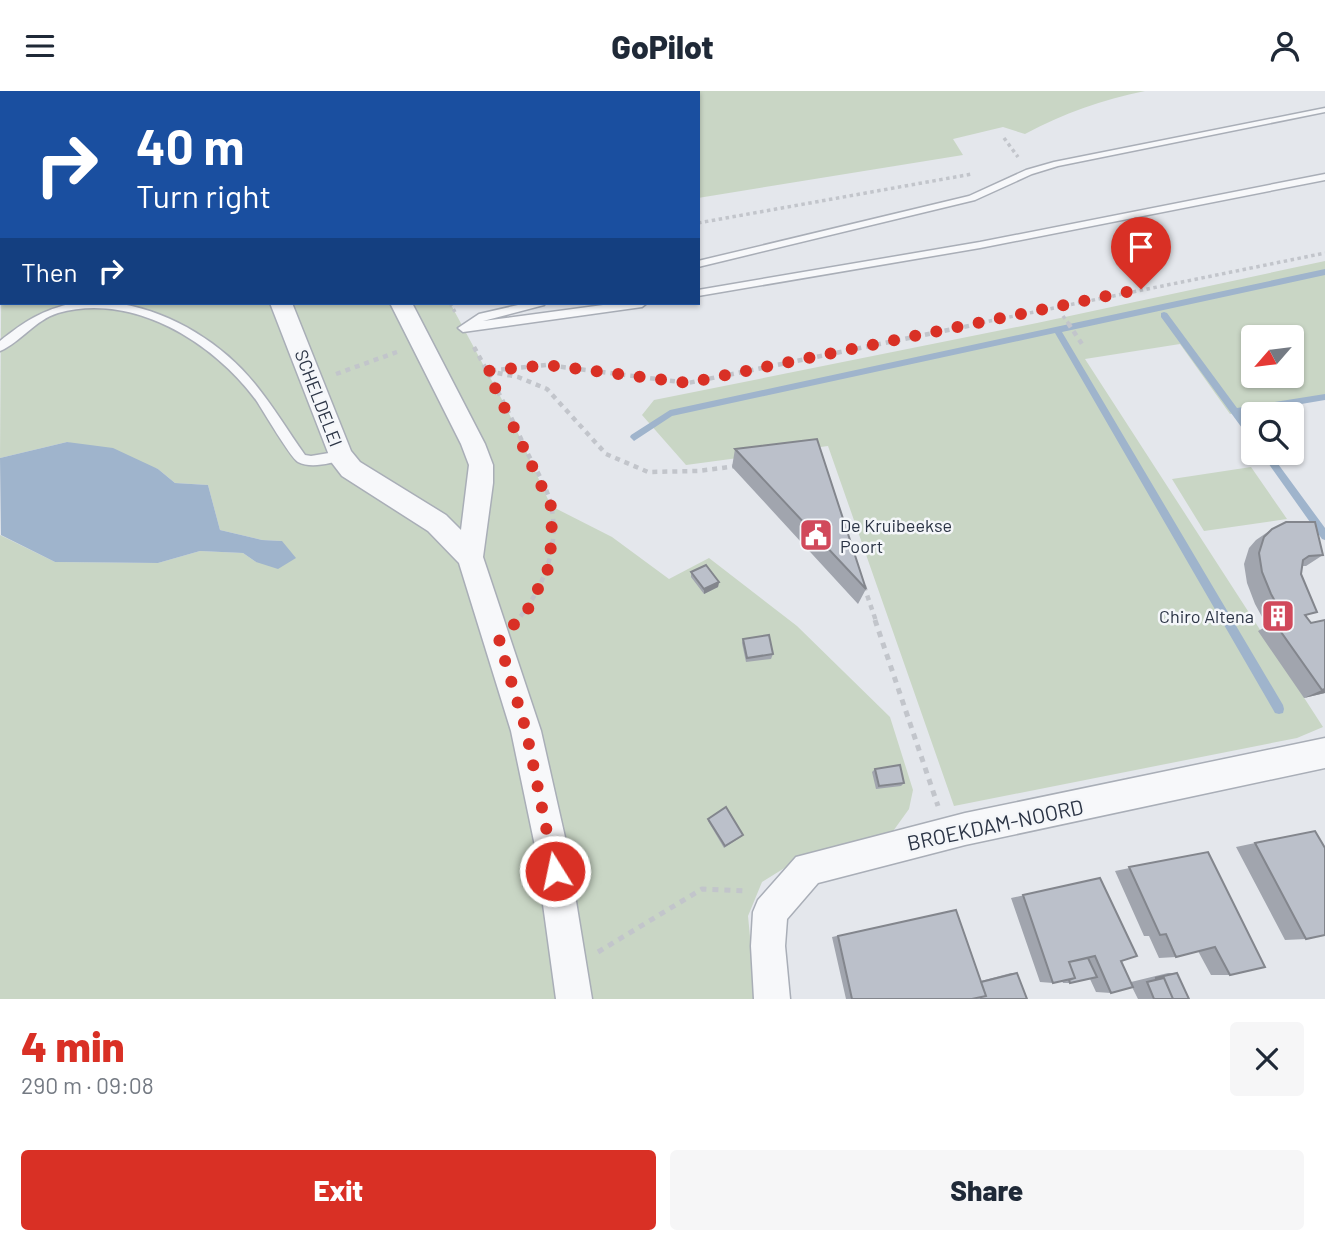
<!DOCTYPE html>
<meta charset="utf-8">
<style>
:root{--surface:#fff;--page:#f6f6f7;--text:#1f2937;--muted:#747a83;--accent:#d93025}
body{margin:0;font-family:Barlow,sans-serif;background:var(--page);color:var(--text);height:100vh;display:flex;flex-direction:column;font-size:26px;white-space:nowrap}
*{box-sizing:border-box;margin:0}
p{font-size:23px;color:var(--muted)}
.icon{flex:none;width:38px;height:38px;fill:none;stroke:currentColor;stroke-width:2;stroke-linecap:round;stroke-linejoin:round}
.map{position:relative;height:908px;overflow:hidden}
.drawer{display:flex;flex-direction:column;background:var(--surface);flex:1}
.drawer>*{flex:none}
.hud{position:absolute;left:0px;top:0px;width:700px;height:214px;box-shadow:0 2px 5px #0004;background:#1a4fa0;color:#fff;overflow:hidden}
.needle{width:46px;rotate:242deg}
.fabs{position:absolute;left:1241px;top:234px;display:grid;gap:14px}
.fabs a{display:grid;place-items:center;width:63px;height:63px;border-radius:7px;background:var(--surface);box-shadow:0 2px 5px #0004;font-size:35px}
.pin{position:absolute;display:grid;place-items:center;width:60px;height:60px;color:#fff;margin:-72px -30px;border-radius:50% 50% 50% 0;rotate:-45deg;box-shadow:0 0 7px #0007}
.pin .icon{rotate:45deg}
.me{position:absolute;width:77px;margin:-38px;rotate:350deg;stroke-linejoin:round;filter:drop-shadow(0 0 5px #0008)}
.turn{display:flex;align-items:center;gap:24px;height:147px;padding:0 21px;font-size:32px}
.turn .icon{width:91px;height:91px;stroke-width:2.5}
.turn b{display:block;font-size:49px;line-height:60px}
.then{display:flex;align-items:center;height:66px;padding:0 21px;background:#0003;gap:14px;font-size:26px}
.round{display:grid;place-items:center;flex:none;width:74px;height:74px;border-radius:7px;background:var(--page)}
.headline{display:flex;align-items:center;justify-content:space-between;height:119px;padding:0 21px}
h1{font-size:42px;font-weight:800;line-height:52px;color:var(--accent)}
.primary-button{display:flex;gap:14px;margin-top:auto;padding:14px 21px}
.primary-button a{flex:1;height:80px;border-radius:7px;background:var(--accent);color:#fff;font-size:28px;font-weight:800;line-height:80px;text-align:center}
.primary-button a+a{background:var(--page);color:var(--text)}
header{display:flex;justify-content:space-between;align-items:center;height:91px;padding:0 21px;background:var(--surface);font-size:32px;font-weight:800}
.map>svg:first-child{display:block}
.green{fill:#c9d6c5;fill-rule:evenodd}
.water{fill:#9fb4cc}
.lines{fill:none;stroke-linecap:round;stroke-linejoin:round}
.stream{fill:#9fb4cc;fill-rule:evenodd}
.service-casing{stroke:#a9aeb7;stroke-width:3}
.minor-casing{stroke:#a9aeb7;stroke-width:3}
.path-far2{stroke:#c2c5cb;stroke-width:3.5;stroke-dasharray:3.5 3.5;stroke-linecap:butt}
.path-far1{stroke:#c2c5cb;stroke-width:4.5;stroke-dasharray:5 5;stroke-linecap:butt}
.path{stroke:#c2c5cb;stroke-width:5;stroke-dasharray:6 6;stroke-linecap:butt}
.service{fill:#f7f8fa;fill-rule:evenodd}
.minor{fill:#f7f8fa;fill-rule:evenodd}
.wall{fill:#a1a5ae}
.shaded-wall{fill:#83868d}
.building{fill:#bbc0ca;stroke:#83868d;stroke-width:2}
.route{stroke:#d93025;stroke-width:12;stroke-dasharray:0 21.6}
.labels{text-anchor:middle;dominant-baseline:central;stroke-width:5;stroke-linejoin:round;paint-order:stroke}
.street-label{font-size:18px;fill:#2b3445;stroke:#f4f6f9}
.poi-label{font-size:18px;fill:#2b3445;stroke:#f4f6f9;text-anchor:start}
.near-street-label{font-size:21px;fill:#2b3445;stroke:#f4f6f9}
</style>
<header><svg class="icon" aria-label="menu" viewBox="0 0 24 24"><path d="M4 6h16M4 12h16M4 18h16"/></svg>GoPilot<svg class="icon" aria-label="person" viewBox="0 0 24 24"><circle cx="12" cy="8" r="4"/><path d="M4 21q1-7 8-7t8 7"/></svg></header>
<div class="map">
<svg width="1325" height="908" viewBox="0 0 1325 908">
<rect width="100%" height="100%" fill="#e4e7ec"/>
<path class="green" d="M445,0H1145C1102,9 1064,22 1025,43L1003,36L953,48L963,64L698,107V2Z
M2,98V212H450L507,318L551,415L612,446L669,488L709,467L797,535L890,626L913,699L909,718L891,743L799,768L762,791L748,825L756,908H0V444L55,471L158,472L200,460L243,462L256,471L282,450L262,449L220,439L208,394L175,392L158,378L67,351L0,367Z
M1325,170V306L1230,323L1180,253L1085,268L1323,636L1297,647L954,715L828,355L686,374L642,324L654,309L1037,232ZM1253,247H1292V285H1253Z
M1251,376L1287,428L1204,440L1172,388Z"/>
<path class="water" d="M67,351L113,357L158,378L175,392L208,394L220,439L262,449L282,450L296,467L278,478L256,471L243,462L200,460L158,472L55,471L1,444L0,367Z"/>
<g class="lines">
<path class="stream" d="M1325,178V184L1062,241L1283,614L1284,618L1283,622L1279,623L1275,622L1055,242L672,325L637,348L634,350L630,346L631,344L670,319Z
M1164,221L1167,222L1237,317L1325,303V309L1241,323L1253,339V350L1250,348L1161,226V222Z
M1261,362H1270L1325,437V449L1322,448Z"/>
<defs>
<path id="service" d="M1325,17V21L1058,75L1032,83L975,109L698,176V170L969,105L1026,79L1054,71Z
M1325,83V89L980,157L698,205V199L980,151Z
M74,212C90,212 106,210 122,213C173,222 223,253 255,293C273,315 288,340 305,364L311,365L341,360L347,365L345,368C332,372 311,378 298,371C290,366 264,321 256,309C213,251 133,201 58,222C35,229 21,251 0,260V250C25,230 42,219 74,212Z
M527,212H545L544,214L483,230L618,212H647L642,216L463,241L458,237L479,223Z"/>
<path id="minor" d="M187,0H205V2H188Z
M282,0H300V2H283Z
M270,212H292L351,360L360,371L446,424L461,439L469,374L461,353L390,212H412L485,353L493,374V392L483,466L541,640L567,755L592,908H556L535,755L511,640L459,472L428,440L342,385L332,372Z
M1325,647V677L965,754L818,792L787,828L785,855L790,908H754L751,855L753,821L758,809L796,766L965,722Z"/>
</defs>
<use href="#service" class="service-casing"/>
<use href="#minor" class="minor-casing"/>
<path class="path-far2" d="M1004,47L1018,66
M698,132L972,83
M450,212L455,221
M1063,225L1069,233
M975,233L1325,162"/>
<path class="path-far1" d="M1068,232L1082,253
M474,256C492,289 510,322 525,357C533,374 545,392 550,410C561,451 545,494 520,526
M336,283L397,261
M737,375L698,380L648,381L606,363L547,298L518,286L487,280L547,274L688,292L983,232
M864,495L876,530"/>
<path class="path" d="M875,529L938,715
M598,861L702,798L746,800"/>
<use href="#service" class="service"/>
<use href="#minor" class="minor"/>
</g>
<path class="wall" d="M735,358L866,498L858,513L732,376Z
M1272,438L1323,464L1306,475H1302L1301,483L1307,526L1325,602L1304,607L1258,540L1267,535L1255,513L1247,492L1244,473L1249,457L1256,449Z
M691,481L719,491L718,496L704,503L691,486Z
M743,548L773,563L771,568L746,571L742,552Z
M875,678L904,692L901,695L876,698L872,681Z
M708,728L743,744L741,746L724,757L708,730Z
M1255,752L1306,848L1285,849L1236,756Z
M1208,761L1230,884H1211L1198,860L1176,866L1159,867L1149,845H1144L1115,780Z
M1100,787L1121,870L1131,891L1168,882H1177L1189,908H1138L1132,896L1111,902L1096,901L1090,888L1070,892H1063L1062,890L1053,892L1040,891L1011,807Z
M956,819L981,890L1011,882H1017L1027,908H846L832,846Z"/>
<path class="shaded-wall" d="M719,491L718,496L704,503V498Z
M1325,598V602L1304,607L1322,599Z"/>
<path class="building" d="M817,348L866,498L735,358Z
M1286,431H1315L1323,464L1309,465L1303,469L1301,483L1317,521L1305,524L1311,532L1325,529V598L1322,599L1274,531L1285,528L1271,503L1262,481L1259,462L1264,446L1272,438Z
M706,474L719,491L704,498L691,481Z
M769,544L773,563L747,567L743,548Z
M900,674L904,692L879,695L875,678Z
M726,716L743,744L725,755L708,728Z
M1315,740L1325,757V844L1306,848L1255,752Z
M1208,761L1265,876L1230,884L1215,856L1176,866L1166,843L1160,844L1129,776Z
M1100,787L1137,865L1121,870L1133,896L1111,902L1095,865L1069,871L1075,887L1053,892L1023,804Z
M956,819L986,905L972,908H852L838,845Z
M1088,867L1097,886L1070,892L1069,889L1075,887L1069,871Z
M1017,882L1027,908H981V906L986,905L981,891Z
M1177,882L1189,908H1173L1164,887H1155Z
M1164,887L1173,908H1154L1147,891Z"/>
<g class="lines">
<path class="route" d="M555,780L526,639L499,550L528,518L548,478L552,447L551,415L487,280L547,274L688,292L1141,198"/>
</g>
<defs>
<symbol id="civic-square" viewBox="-11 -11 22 22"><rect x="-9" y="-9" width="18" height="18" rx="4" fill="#d1495b" stroke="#f4f6f9"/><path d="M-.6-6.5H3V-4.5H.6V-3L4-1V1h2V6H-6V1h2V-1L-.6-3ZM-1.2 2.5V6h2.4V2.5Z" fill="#fff"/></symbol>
<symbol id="building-square" viewBox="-11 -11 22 22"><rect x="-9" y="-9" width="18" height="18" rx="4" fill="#d1495b" stroke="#f4f6f9"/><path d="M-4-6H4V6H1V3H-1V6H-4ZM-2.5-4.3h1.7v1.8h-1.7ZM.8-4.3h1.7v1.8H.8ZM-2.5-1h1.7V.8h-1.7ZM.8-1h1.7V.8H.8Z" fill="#fff"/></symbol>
</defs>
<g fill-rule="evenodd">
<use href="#civic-square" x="797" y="425" width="38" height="38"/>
<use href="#building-square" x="1259" y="506" width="38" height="38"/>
</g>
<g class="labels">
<g class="street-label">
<text transform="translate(319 307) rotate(69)">SCHELDELEI</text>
</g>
<g class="poi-label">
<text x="840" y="434">De Kruibeekse<tspan x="840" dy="21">Poort</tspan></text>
<text x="1254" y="525" text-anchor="end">Chiro Altena</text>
</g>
<g class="near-street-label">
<text transform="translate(995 733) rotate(-12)">BROEKDAM-NOORD</text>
</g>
</g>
</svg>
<div class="fabs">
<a><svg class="needle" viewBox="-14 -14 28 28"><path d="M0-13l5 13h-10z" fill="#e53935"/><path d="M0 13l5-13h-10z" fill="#747a83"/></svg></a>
<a><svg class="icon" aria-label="search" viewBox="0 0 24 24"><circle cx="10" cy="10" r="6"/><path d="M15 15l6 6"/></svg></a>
</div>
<div class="pin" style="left:1141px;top:198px;background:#d93025"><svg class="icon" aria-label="arrive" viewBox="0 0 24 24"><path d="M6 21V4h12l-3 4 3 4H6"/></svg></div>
<svg class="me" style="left:555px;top:780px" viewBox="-20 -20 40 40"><circle r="17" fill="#d93025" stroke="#fff" stroke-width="3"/><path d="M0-11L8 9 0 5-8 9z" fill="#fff"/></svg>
<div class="hud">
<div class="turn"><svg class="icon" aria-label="right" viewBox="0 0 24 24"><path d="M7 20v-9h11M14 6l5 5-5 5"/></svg><div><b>40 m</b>Turn right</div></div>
<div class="then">Then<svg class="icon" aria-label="right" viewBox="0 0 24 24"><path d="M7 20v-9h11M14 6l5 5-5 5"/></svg></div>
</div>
</div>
<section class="drawer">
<div class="headline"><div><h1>4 min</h1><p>290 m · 09:08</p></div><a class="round"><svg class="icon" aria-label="close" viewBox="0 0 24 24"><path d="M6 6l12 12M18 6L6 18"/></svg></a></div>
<div class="primary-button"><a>Exit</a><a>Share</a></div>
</section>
